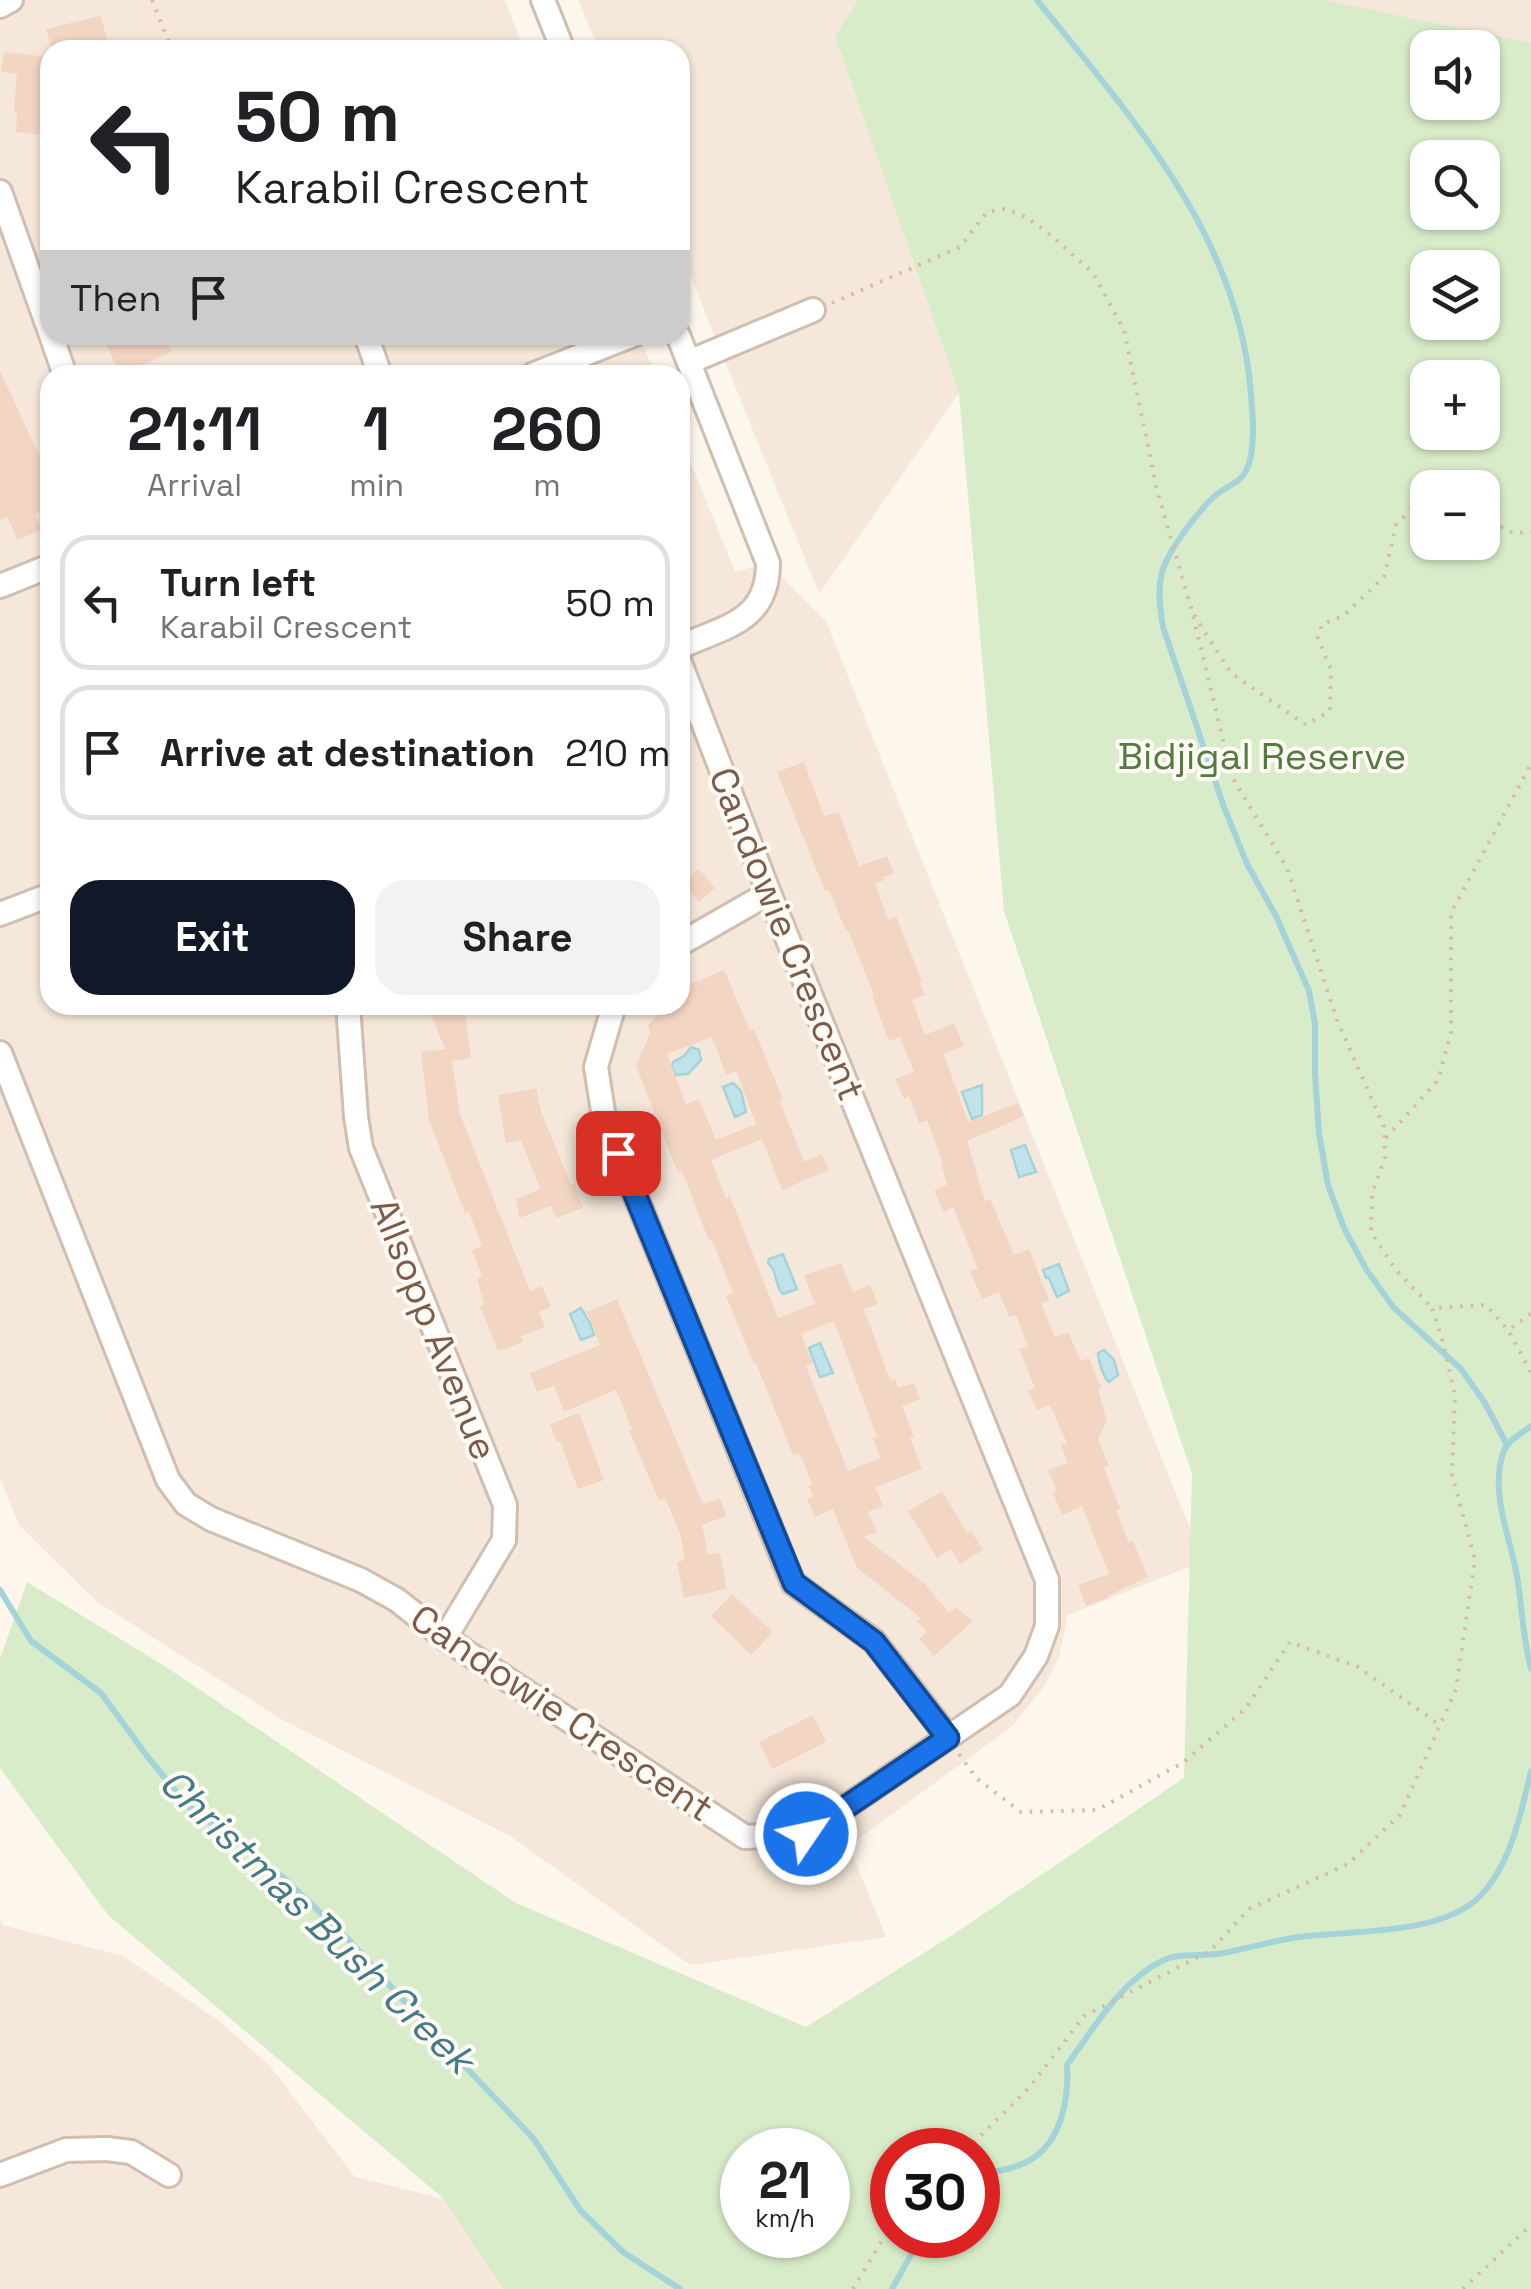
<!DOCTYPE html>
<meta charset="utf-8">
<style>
:root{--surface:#fff;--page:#f2f2f2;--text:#202124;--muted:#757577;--line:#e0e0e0;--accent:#111827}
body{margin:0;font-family:"Space Grotesk",sans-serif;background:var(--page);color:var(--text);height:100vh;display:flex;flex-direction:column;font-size:38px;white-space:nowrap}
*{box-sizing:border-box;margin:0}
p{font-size:32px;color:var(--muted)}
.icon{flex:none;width:55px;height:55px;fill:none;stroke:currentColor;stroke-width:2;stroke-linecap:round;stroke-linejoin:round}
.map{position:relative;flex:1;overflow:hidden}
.details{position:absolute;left:40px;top:365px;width:650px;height:650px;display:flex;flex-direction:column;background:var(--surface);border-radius:30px;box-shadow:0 2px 8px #0004}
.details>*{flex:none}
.top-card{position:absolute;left:40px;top:40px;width:650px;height:305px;border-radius:30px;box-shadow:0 2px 8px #0004;background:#fff;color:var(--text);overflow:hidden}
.controls{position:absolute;left:1410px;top:30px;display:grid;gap:20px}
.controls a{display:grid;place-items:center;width:90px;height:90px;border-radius:20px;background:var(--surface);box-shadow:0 2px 8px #0004;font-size:50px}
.speed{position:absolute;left:720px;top:2128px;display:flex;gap:20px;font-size:50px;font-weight:700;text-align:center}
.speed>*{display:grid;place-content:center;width:130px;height:130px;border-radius:50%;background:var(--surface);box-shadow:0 2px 8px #0004;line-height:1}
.speed small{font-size:25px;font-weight:400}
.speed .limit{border:15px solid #d22;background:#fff;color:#111}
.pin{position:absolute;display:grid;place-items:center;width:85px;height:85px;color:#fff;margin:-42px;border-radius:20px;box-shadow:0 5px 15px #0006}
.me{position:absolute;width:110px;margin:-55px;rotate:56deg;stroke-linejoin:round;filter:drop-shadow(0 0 8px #0008)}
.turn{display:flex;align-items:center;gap:35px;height:210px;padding:0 30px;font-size:45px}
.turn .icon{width:130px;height:130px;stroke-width:2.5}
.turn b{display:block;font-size:70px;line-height:85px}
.then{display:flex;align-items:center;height:95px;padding:0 30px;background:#0003;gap:20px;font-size:38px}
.eta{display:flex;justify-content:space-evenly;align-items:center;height:170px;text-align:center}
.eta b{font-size:60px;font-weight:800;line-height:70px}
.action{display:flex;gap:20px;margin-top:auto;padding:20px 30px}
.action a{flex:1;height:115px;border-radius:30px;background:var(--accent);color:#fff;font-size:40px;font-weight:800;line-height:115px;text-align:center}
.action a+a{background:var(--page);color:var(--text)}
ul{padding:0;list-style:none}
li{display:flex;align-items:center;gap:30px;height:135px;margin:0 20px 15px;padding:0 10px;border:5px solid var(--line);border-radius:30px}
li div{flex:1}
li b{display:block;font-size:38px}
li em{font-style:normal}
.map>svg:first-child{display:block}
.residential{fill:#f5e8da}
.green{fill:#d8ecc9;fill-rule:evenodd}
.water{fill:#bfe3e8;stroke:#a5d3da;stroke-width:2.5}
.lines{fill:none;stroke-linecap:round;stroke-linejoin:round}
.stream{stroke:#a5d3da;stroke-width:6}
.building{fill:#f3d5c3;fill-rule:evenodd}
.minor-casing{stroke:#d1beb0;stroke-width:28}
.path{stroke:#d9b8a5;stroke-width:4;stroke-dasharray:2.5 8;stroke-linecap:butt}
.minor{stroke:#fff;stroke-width:22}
.route-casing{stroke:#114b97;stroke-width:25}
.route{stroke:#1a73e8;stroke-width:18}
.labels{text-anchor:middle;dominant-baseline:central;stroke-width:8;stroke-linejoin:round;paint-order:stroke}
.park-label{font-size:38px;fill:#537a41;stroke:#fffaf3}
.street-label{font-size:38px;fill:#7a5c4d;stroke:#fffaf3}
.water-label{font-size:40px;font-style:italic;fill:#437c86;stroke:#fffaf3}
</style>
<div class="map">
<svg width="1531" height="2289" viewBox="0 0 1531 2289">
<rect width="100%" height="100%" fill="#fdf6ec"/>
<path class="residential" d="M0,0H505L524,50H50V335H639L655,375H50V1005H680V436L735,572L768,563L826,621L1203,1561L1068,1615L1059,1657L1043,1688L1011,1727L849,1846L886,1937L690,1965L510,1836L281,1719L97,1602L19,1525L0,1478Z
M578,0H858L835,36L959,393L819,594L680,250V50H599Z
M1312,0H1531V43Z
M0,1919L3,1925L123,1956L218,2020L269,2065L355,2177L444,2199L503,2289H0Z"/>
<path class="green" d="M858,0H1323L1531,43V2289H503L444,2199L108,1915L0,1768V1659L27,1582L166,1667L516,1903L806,2027L954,1934L1184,1778L1192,1474L1004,911L959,393L835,36ZM1428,48H1482V102H1428ZM1428,158H1482V212H1428ZM1428,268H1482V322H1428ZM1428,378H1482V432H1428ZM1428,488H1482V542H1428ZM828,2150V2235H742V2150ZM978,2150V2235H892V2150Z"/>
<path class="water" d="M691,1047L699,1050L701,1060L688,1074L676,1075L671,1068L673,1062L684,1056Z
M733,1083L741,1091L746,1112L735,1117L723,1087Z
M982,1085V1115L972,1119L962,1092Z
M1025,1145L1036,1172L1019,1177L1011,1150Z
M783,1254L797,1289L783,1294L779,1289L773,1269L768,1263L769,1259Z
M1059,1264L1069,1291L1057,1297L1049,1278H1046L1043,1270Z
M581,1308L591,1325L594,1335L581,1340L570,1314Z
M820,1343L833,1373L820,1377L809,1348Z
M1104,1350L1114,1360L1118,1375L1109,1382C1104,1379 1098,1360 1098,1353Z"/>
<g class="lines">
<path class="stream" d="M1037,0C1132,118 1240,237 1251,395C1253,417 1256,451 1246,471C1240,483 1227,486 1217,494C1205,504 1196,516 1187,528C1159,567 1155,580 1163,627L1224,807L1247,864L1276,916L1309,991L1315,1024V1074L1319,1133L1328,1185L1344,1228L1366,1269L1394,1308L1461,1369L1485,1403L1507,1445
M1531,1426C1522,1433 1507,1441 1503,1453C1490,1495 1510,1535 1517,1576C1522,1607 1523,1639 1531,1669
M0,1590L31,1641L101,1693L147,1756L188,1806L286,1880L349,1940L420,2019L534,2139L580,2210L623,2252L680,2289
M978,2175C995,2171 1016,2169 1032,2159C1062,2140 1069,2097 1067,2065C1094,2028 1121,1980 1164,1960C1181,1952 1205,1957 1224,1953C1248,1948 1273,1941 1298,1937C1349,1930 1442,1936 1480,1896C1511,1865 1521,1812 1531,1771
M892,2289L922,2235"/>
</g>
<path class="building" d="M100,16L108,40L99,43L101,50H52L46,29Z
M4,52L47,57L39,135L16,132L17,112H14L17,74L1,72Z
M103,335H164L171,352L119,375Z
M0,371L47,472L41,474L50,498V507L35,514L42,530L17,540L8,517L0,520Z
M804,762L824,816L839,812L859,866L887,856L894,874L883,877L884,880L875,884L888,920L896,916L922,981L920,982L925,995L912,1000L925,1035L954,1023L964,1046L944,1054L968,1122L1018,1103L1024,1116L967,1141L985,1201L990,1199L1014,1255L1029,1249L1049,1300L1041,1303L1055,1337L1068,1332L1081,1361L1089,1358L1101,1388L1098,1390L1107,1421L1098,1439L1109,1466L1104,1468L1120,1508L1116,1510L1129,1543L1133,1541L1148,1577L1108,1596V1598L1086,1606L1078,1585L1109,1574L1082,1506L1062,1515L1053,1493L1057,1492L1048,1470L1068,1463L1061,1445L1067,1443L1050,1405L1037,1410L1028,1390L1035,1388L1019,1349L1028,1347L1016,1315L1009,1317L999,1292L982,1299L970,1271L978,1269L953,1207L944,1212L934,1191L947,1185L941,1164L943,1163L927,1120L919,1123L909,1096L904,1099L895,1079L914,1072L900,1037L889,1041L872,996L874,995L848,930L846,931L829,890L825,891L777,772Z
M699,869L715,888L699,902L682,883Z
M724,970L750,1031L754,1029L783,1100L780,1101L804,1162L822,1154L829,1170L782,1190L762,1139L711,1160L726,1198L730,1196L778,1318L815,1304L804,1275L841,1263L853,1292L870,1285L878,1304L864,1309L890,1380L895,1379L898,1388L914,1383L920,1399L902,1406L914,1437L910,1438L922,1469L875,1487L883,1506L868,1512L877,1532L864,1537L925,1584L949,1613L955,1607L973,1621L934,1656L919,1639L927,1632L917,1621L921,1618L857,1568L833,1509L815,1517L807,1499L814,1497L808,1486L812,1485L800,1453L793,1455L756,1363L754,1364L726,1296L733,1293L712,1240L709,1241L682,1171L678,1173L636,1066L650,1033L648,1025L668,1005H680V988ZM712,1037L726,1075L736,1071L756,1124L716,1140L699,1099L686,1104L667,1054ZM834,1321L877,1437L873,1438L880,1458L848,1471L806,1366L813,1363L801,1334Z
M427,1005H464L471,1058L452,1061L460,1114L530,1291L542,1286L551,1307L539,1312L545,1327L521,1336L523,1342L498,1351L480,1306L484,1304L477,1279L482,1276L472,1250L482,1246L469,1212L465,1213L429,1120L421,1052L445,1049Z
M536,1088L541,1111L571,1185L574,1184L583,1208L556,1218L551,1206L519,1218L516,1199L540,1189L521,1140L506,1143L498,1095Z
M617,1299L703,1504L720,1498L726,1516L702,1525L708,1555L720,1553L727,1589L684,1598L677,1562L685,1560L680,1534L665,1498L659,1501L629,1430L632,1429L616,1390L564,1412L554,1386L537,1392L530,1373L600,1345L587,1312Z
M579,1413L604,1480L578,1489L560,1441L557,1442L550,1424Z
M942,1491L967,1533L971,1531L983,1550L960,1564L951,1549L937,1558L908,1511Z
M732,1594L773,1632L751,1655L711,1616Z
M813,1715L826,1742L772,1769L759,1742Z"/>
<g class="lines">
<defs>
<path id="minor" d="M543,0L563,50
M0,6L11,0
M0,192L50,332
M51,335L65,375
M366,335L380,375
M678,335L768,563C768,622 725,626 680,647
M689,362L813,310
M532,375L633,335
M0,586L50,566
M0,914L50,895
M680,944L769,893
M348,1005L356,1117L361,1148L505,1505L504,1540L445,1638
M614,1005L596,1067L604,1118L793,1583L874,1641L948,1737
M0,1053L168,1480L186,1504L211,1519L361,1580L397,1600L445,1638L745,1837L806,1834L1010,1695L1036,1656L1047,1626V1580L769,893L680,663
M0,2175L66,2150L107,2149L131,2152L169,2175"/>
</defs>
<use href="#minor" class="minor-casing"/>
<path class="path" d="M152,0L172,50
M832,303L960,247L987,212L1005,209L1026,217L1052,236L1093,273L1124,330L1157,490L1192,611L1232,777L1287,868L1337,1020L1384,1127L1385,1157L1372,1194L1371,1232L1396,1270L1432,1308
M1482,517L1513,533L1531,532
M1194,615L1231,673L1306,725L1330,711L1331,670L1318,638L1322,624L1343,616L1384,577L1396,525L1416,504L1428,502
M1386,1138L1438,1080L1451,1032V913L1531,764
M1531,1314L1508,1330L1531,1372
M959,1754L976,1778L1021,1812L1097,1810L1184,1762L1245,1709L1290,1642L1358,1667L1440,1725
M966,2150L1029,2088L1084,2016L1210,1951L1249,1909L1348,1864L1400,1815L1456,1689L1475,1559L1452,1475L1455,1396L1443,1342L1432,1308L1486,1305L1508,1330
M853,2289L892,2224
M1463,2289L1531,2225"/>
<use href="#minor" class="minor"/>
</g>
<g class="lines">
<defs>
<path id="route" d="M618,1153L794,1583L874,1642L948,1738L806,1834"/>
</defs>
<use href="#route" class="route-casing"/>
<use href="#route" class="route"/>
</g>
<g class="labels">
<g class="park-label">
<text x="1262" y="756">Bidjigal Reserve</text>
</g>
<g class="street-label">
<text transform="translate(787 934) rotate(68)">Candowie Crescent</text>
<text transform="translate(434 1329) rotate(68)">Allsopp Avenue</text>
<text transform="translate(562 1713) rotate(34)">Candowie Crescent</text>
</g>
<g class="water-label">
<text transform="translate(317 1921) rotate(44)">Christmas Bush Creek</text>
</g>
</g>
</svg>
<div class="controls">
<a><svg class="icon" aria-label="sound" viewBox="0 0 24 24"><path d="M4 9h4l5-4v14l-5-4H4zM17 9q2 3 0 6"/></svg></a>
<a><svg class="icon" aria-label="search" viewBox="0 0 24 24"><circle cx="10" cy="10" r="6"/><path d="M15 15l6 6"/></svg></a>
<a><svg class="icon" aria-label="layers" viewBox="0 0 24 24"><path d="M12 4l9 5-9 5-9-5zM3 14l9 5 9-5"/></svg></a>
<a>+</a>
<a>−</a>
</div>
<div class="speed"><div>21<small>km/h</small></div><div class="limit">30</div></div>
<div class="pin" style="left:618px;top:1153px;background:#d93025"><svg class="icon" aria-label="arrive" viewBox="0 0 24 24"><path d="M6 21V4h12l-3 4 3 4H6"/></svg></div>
<svg class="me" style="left:806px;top:1834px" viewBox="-20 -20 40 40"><circle r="17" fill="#1a73e8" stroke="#fff" stroke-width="3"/><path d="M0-11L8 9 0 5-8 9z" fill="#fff"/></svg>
<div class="top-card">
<div class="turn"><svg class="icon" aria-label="left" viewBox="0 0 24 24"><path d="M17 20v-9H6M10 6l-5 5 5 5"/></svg><div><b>50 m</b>Karabil Crescent</div></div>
<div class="then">Then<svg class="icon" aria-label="arrive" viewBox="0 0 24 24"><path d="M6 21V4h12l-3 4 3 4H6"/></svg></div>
</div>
<section class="details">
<div class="eta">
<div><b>21:11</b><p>Arrival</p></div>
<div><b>1</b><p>min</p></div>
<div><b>260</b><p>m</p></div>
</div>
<ul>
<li><svg class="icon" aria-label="left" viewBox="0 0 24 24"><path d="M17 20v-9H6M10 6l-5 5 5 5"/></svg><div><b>Turn left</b><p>Karabil Crescent</p></div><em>50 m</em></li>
<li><svg class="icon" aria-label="arrive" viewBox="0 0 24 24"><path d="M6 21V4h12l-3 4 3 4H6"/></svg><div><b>Arrive at destination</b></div><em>210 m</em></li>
</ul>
<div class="action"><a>Exit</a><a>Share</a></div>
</section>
</div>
